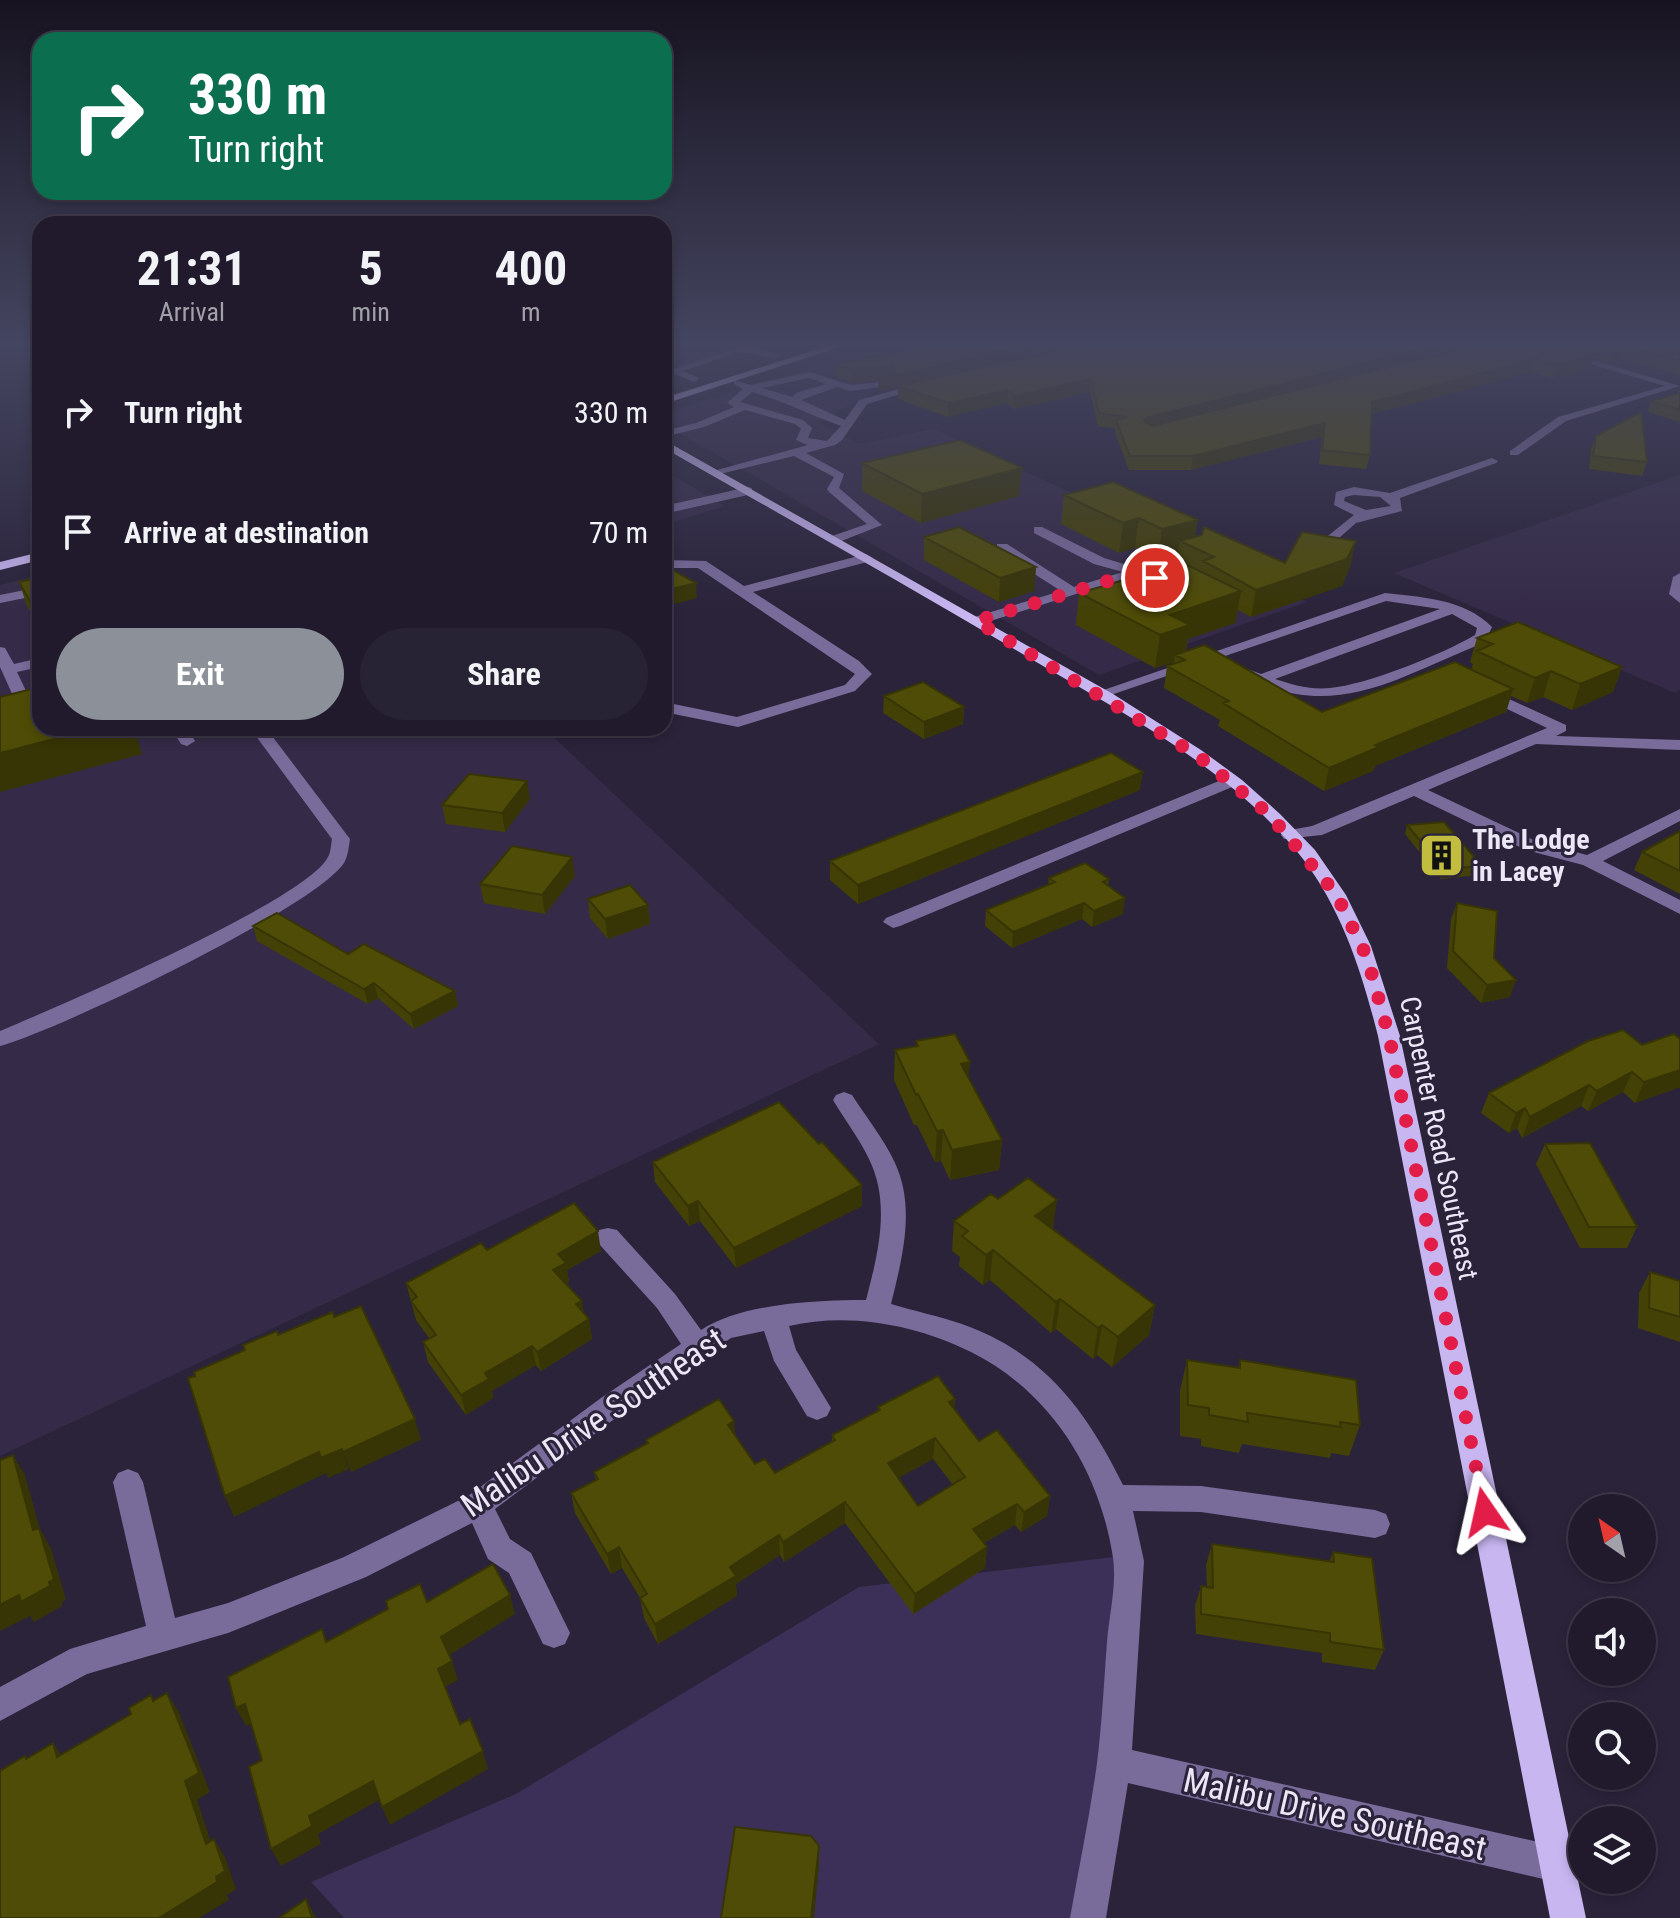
<!DOCTYPE html>
<style>
:root{--surface:#201a2c;--page:#282334;--text:#f1f3f6;--muted:#a2a1a9;--line:#3d3848;--accent:#8c9099}
body{margin:0;font-family:"Roboto Condensed",sans-serif;background:var(--page);color:var(--text);height:100vh;display:flex;flex-direction:column;font-size:30px;white-space:nowrap}
*{box-sizing:border-box;margin:0}
p{font-size:26px;color:var(--muted)}
.icon{flex:none;width:44px;height:44px;fill:none;stroke:currentColor;stroke-width:2;stroke-linecap:round;stroke-linejoin:round}
.map{position:relative;flex:1;overflow:hidden}
.panel{position:absolute;left:32px;top:216px;width:640px;height:520px;display:flex;flex-direction:column;background:var(--surface);border-radius:24px;box-shadow:0 4px 12px #0003,0 0 0 2px var(--line)}
.panel>*{flex:none}
.hud{position:absolute;left:32px;top:32px;width:640px;height:168px;border-radius:24px;box-shadow:0 4px 12px #0003,0 0 0 2px var(--line);background:#0b6e4f;color:#fff;overflow:hidden}
.needle{width:52px;rotate:326deg}
.controls{position:absolute;left:1568px;top:1494px;display:grid;gap:16px}
.controls a{display:grid;place-items:center;width:88px;height:88px;border-radius:50%;background:var(--surface);box-shadow:0 4px 12px #0003,0 0 0 2px var(--line);font-size:40px}
.pin{position:absolute;display:grid;place-items:center;width:68px;height:68px;color:#fff;margin:-34px;border:4px solid #fff;border-radius:50%;box-shadow:0 2px 8px #0007}
.me{position:absolute;width:88px;margin:-44px;rotate:349deg;stroke-linejoin:round;filter:drop-shadow(0 0 6px #0008)}
.turn{display:flex;align-items:center;gap:28px;height:168px;padding:0 24px;font-size:36px}
.turn .icon{width:104px;height:104px;stroke-width:2.5}
.turn b{display:block;font-size:56px;line-height:68px}
.eta{display:flex;justify-content:space-evenly;align-items:center;height:136px;text-align:center}
.eta b{font-size:48px;font-weight:700;line-height:56px}
.cta{display:flex;gap:16px;margin-top:auto;padding:16px 24px}
.cta a{flex:1;height:92px;border-radius:48px;background:var(--accent);color:#fff;font-size:32px;font-weight:700;line-height:92px;text-align:center}
.cta a+a{background:var(--page);color:var(--text)}
ul{padding:0;list-style:none}
li{display:flex;align-items:center;gap:24px;height:120px;padding:0 24px}
li div{flex:1}
li b{display:block;font-size:30px}
li em{font-style:normal}
.map>svg:first-child{display:block}
.built{fill:#352b48}
.green{fill:#3d3058}
.lines{fill:none;stroke-linecap:round;stroke-linejoin:round}
.minor{fill:#796b9a;fill-rule:evenodd}
.major{fill:#c8b6f1;fill-rule:evenodd}
.wall{fill:#444106;fill-rule:evenodd}
.shaded-wall{fill:#373505}
.building{fill:#4f4c07;stroke:#373505;stroke-width:2;fill-rule:evenodd}
.route{stroke:#e11d48;stroke-width:14;stroke-dasharray:0 25.2}
.labels{text-anchor:middle;dominant-baseline:central;stroke-width:6;stroke-linejoin:round;paint-order:stroke}
.poi-label{font-size:28px;font-weight:bold;fill:#ebe7f7;stroke:#2a233a;text-anchor:start}
.street-label{font-size:28px;fill:#ebe7f7;stroke:#2a233a}
.near-street-label{font-size:34px;fill:#ebe7f7;stroke:#2a233a}
</style>
<div class="map">
<svg width="1680" height="1918" viewBox="0 0 1680 1918">
<rect width="100%" height="100%" fill="#2a233a"/>
<path class="built" d="M664,345H760L664,376Z
M869,345H899L863,353L911,374L817,422L860,444L934,429L1307,602L1099,675L664,424V414Z
M664,470L725,506L664,525Z
M1680,475V690L1675,693L1394,573Z
M40,575V728H544L879,1044L0,1456V585Z"/>
<path class="green" d="M1122,1556L1098,1769L1074,1918H344L311,1882L516,1794L859,1587Z"/>
<g class="lines">
<path class="minor" d="M747,345L779,355L774,358L740,352L682,371L698,377L699,379L694,382L667,371Z
M1526,345H1542L1680,386L1566,421L1518,455H1510V451L1558,417L1665,386Z
M809,372L851,385L892,381V385L888,386L850,391L837,387L801,400L845,420L859,400L925,382L930,385L867,404L842,440L835,445L806,453L844,474L839,488L882,525L834,544L828,540L829,537L867,524L829,492L827,489L834,477L794,456L716,475L710,472L808,445L796,440L801,429L795,424L745,410L704,427L664,437V431L696,423L734,407L727,403L743,389L734,384V380L751,385ZM809,378L826,384L796,393L793,397L762,388ZM752,392C783,401 810,415 841,426L827,441L808,438L812,428L803,420L740,402Z
M1492,458L1498,461L1496,463L1400,498L1402,511L1356,523L1330,546L1319,543L1354,515L1334,505L1336,492L1354,487L1390,493ZM1354,495L1380,497L1391,506L1366,510L1344,501L1345,497Z
M748,487L752,488V494L664,514V506Z
M1034,527H1042L1104,558L1137,568L1192,551L1199,555L981,624H971V618L1061,591L997,550V544H1007L1074,587L1123,572L1094,564L1034,533Z
M866,554L873,558L871,561L753,592L859,661L872,674L855,691L738,727L664,712V702L737,717L845,685L855,674L698,568H664V560L706,561L744,586Z
M1680,573V603L1669,594L1673,577Z
M40,587V595L0,603V595Z
M1385,593C1421,597 1465,599 1492,627L1486,640L1476,646C1406,674 1348,713 1271,688C1260,684 1246,681 1237,673L1245,668L1261,674L1440,609L1386,601L1105,697H1095L1092,694ZM1452,614L1477,628L1475,635C1443,654 1366,685 1330,688C1311,690 1293,685 1275,679Z
M0,647L5,648L14,664L40,658V667L17,672L38,716L36,719L30,721L22,716L0,667Z
M1487,689L1566,725V731L1556,736L1680,740V750L1536,744L1428,790L1538,842L1587,855L1680,809V821L1603,861L1680,900V914L1583,865L1526,850L1414,796L1322,835L1284,839L1281,835L1284,831L1312,826L1547,728L1482,697L1479,694Z
M171,728H187L195,741L187,746L181,744Z
M250,728H266L350,839C349,846 348,856 344,863C314,908 59,1030 0,1046V1031C55,1008 307,900 328,857C331,852 331,844 332,839Z
M1231,776L1237,777L1239,781L1237,785L900,926L893,928L883,922L886,918Z
M844,1092L852,1095C866,1117 884,1139 895,1163C916,1208 902,1259 891,1304C914,1311 939,1316 962,1324C1044,1353 1086,1410 1123,1485L1201,1486L1375,1510L1386,1514L1390,1524L1386,1534L1375,1538L1201,1512L1133,1511L1144,1561L1132,1750L1556,1846L1569,1851L1574,1864L1569,1877L1556,1882L1128,1783L1106,1918H1070C1079,1866 1090,1815 1097,1763C1102,1723 1104,1682 1107,1642C1109,1616 1117,1584 1113,1558C1100,1471 1051,1392 971,1352C916,1325 850,1312 789,1326L796,1350L831,1408L827,1416L817,1420L807,1416L774,1361L764,1331L731,1338L621,1414L495,1509L510,1539L531,1553L570,1633L565,1644L554,1648L543,1644L509,1573L488,1559L472,1523L366,1577L228,1633L87,1674L0,1721V1687L70,1649L146,1626L113,1482L118,1473L128,1469L138,1473L143,1482L175,1618L228,1603L344,1557L468,1496L601,1398L681,1344L657,1308L599,1244L596,1237L599,1230L608,1228L617,1230L675,1294L701,1330C742,1303 818,1300 866,1300C878,1254 891,1204 869,1159C859,1138 845,1120 833,1100L836,1095Z"/>
<path class="major" d="M831,345H846L664,404V398Z
M664,440L1113,694L1201,750L1242,780L1280,814L1315,850L1346,895L1371,946L1400,1036L1586,1918H1550L1378,1036C1362,973 1343,912 1303,859C1232,769 1123,713 1026,656C906,585 785,517 664,448Z
M40,552V560L0,570V562Z"/>
</g>
<path class="wall" d="M929,345H1680V375L1620,359L1609,362L1594,357L1591,367L1553,378L1531,372L1371,414L1370,455L1366,469L1319,464L1322,437L1191,470H1129L1115,433V429L1098,426L1090,392L1014,409L1007,403L948,417L898,399V387L878,391L879,380L852,382L837,376V364Z
M1680,393V422L1648,412L1651,401Z
M1596,436L1647,462L1642,476L1589,469L1591,449Z
M862,463L1019,496L921,523L862,491Z
M1064,495L1195,537L1285,563L1350,567L1342,586L1251,617L1238,610L1235,623L1188,639L1186,651L1322,712L1471,670L1473,664L1470,662L1477,638L1622,667L1613,692L1572,710L1543,697L1527,703L1511,696L1506,712L1375,766L1373,771L1324,791L1218,726L1220,720L1164,688L1167,666L1173,664L1174,662L1155,668L1076,625L1079,593L1176,565L1178,554L1158,559L1135,548L1119,553L1061,524Z
M924,537L1036,567L1034,591L999,602L924,560Z
M40,577V627L27,606L19,582Z
M884,696L964,707L963,724L924,739L883,713Z
M1140,790L858,904L830,880V861Z
M530,799L505,832L446,824L442,805Z
M1407,825L1482,866L1478,875L1441,879L1405,834Z
M1680,831V894L1634,870L1642,852Z
M575,876L545,914L484,903L480,884Z
M1049,878L1109,879L1108,885L1123,914L1092,927L1082,919L1012,948L985,926L986,910L1048,885Z
M588,899L648,905L650,924L608,939L590,918Z
M1457,903L1494,958L1510,997L1481,1003L1447,968L1451,919Z
M253,926L348,954L455,991L458,1006L414,1029L378,998L368,1004L257,941Z
M1680,1039V1087L1635,1103L1623,1092L1588,1111L1581,1106L1522,1138L1517,1128L1509,1133L1481,1113L1489,1093L1642,1045Z
M916,1041L968,1078L1002,1140L999,1170L950,1180L941,1161L935,1162L917,1125H914L894,1080L895,1050L916,1046Z
M819,1144L862,1185V1206L736,1268L700,1221L689,1226L655,1182L653,1162Z
M1545,1144L1637,1227L1627,1248H1580L1536,1164Z
M998,1199L1053,1230L1155,1305L1149,1335L1112,1367L1097,1355L1093,1359L1056,1329L1051,1333L990,1280L983,1285L959,1266L960,1257L952,1251L954,1221Z
M487,1250L601,1251L567,1270L569,1282L566,1284L584,1313L589,1319L592,1339L541,1371L536,1365L492,1391L493,1398L466,1415L428,1362L423,1342L429,1338L416,1320L406,1283Z
M1650,1272L1680,1281V1342L1638,1328L1639,1293Z
M1187,1360L1238,1368L1240,1360L1360,1425L1349,1456L1331,1453L1330,1458L1242,1444L1239,1453L1201,1446V1439L1180,1436V1391Z
M955,1399L954,1409L979,1441L1050,1496L1047,1516L1021,1532L1015,1525L984,1543L987,1547L985,1568L913,1614L845,1523L784,1562L780,1555L736,1584L737,1596L658,1644L644,1618L640,1598L622,1568L611,1574L575,1513L571,1493L596,1480L594,1472L646,1444V1440L736,1436L755,1464L775,1473L832,1442V1435L878,1411V1407ZM933,1459L953,1485L918,1506L898,1478Z
M1212,1544L1329,1562L1333,1552L1384,1650L1375,1670L1322,1662V1653L1196,1634L1195,1606L1201,1586L1207,1587L1206,1565Z"/>
<path class="shaded-wall" d="M1032,345H1086L898,386V387L878,391L879,380L852,382V369Z
M1436,345H1481L1142,435L1144,421L1146,418Z
M1623,347L1620,359L1609,362L1613,350Z
M1594,355L1591,367L1553,378L1556,365Z
M1535,359L1531,372L1369,415L1372,402Z
M1091,379L1090,392L1014,409V396Z
M1008,390L1007,403L948,417V403Z
M1325,423L1322,437L1191,470L1193,456Z
M1022,468L1019,496L921,523L922,494Z
M1139,518L1135,548L1119,553L1123,523Z
M1198,520L1193,547L1180,541L1178,554L1158,559L1162,529Z
M1356,541L1350,567L1342,586L1251,617L1256,590Z
M1036,567L1034,591L999,602L1000,578Z
M696,583L697,598L664,607V591Z
M1241,591L1235,623L1188,639L1185,658L1175,655L1174,662L1155,668L1160,635L1170,615Z
M672,639L673,656L664,659V642Z
M1622,667L1613,692L1572,710L1580,684Z
M1551,671L1543,697L1527,703L1535,678Z
M1513,689L1506,712L1375,766L1373,771L1324,791L1329,768L1375,745Z
M964,707L963,724L924,739V722Z
M96,728H134L142,754L0,792V753Z
M1143,772L1140,790L858,904V885Z
M527,781L530,799L505,832L502,813Z
M572,857L575,876L545,914L542,895Z
M1125,898L1123,914L1092,927L1094,911Z
M1084,903L1082,919L1012,948L1013,932Z
M648,905L650,924L608,939L605,919Z
M1516,980L1510,997L1481,1003L1487,985Z
M374,983L378,998L368,1004L364,989Z
M455,991L458,1006L414,1029L410,1014Z
M970,1062L967,1093L961,1064Z
M1680,1070V1087L1635,1103L1644,1082Z
M1632,1072L1623,1092L1588,1111L1597,1091Z
M1589,1085L1581,1106L1522,1138L1530,1117Z
M1525,1108L1517,1128L1509,1133L1516,1113Z
M943,1130L941,1161L935,1162L937,1131Z
M1002,1140L999,1170L950,1180L952,1150Z
M862,1185V1206L736,1268L734,1248Z
M1057,1200L1053,1230L1035,1216Z
M698,1201L700,1221L689,1226L688,1206Z
M598,1231L601,1251L567,1270L569,1282L557,1289L553,1270L558,1254Z
M993,1250L990,1280L983,1285L986,1255Z
M1060,1299L1056,1329L1051,1333L1056,1302Z
M582,1301L585,1320L576,1304Z
M1155,1305L1149,1335L1112,1367L1118,1337Z
M589,1319L592,1339L541,1371L537,1352Z
M1102,1325L1097,1355L1093,1359L1098,1328Z
M532,1346L536,1365L492,1391L493,1398L466,1415L461,1395L485,1373Z
M955,1399L953,1419L949,1402Z
M415,1419L421,1440L351,1472L343,1452Z
M734,1421L736,1442L728,1425Z
M935,1438L933,1459L887,1484L888,1463Z
M342,1449L349,1469L328,1478L326,1473L234,1517L225,1496L319,1452Z
M13,1455L25,1475L40,1529L51,1548L66,1600L62,1602V1606L34,1622L30,1616L0,1631V1605L33,1530Z
M1050,1496L1047,1516L1021,1532L1024,1512Z
M845,1502V1523L784,1562L783,1542Z
M1017,1504L1015,1525L971,1550L973,1529Z
M779,1535L780,1555L736,1584L737,1596L658,1644L655,1624L730,1567Z
M619,1547L622,1568L611,1574L607,1554Z
M987,1547L985,1568L913,1614L915,1594Z
M510,1595L515,1614L448,1656L441,1637Z
M452,1661L458,1680L445,1687L438,1669Z
M167,1693L179,1712L210,1792L197,1800L218,1862L206,1844L185,1781Z
M245,1704L255,1722L246,1726L236,1708Z
M53,1743L66,1762L57,1757Z
M483,1751L488,1769L390,1825L382,1807Z
M373,1781L381,1799L318,1834L321,1844L281,1866L271,1849L309,1816Z
M214,1839L225,1857L236,1889L227,1895L229,1900L199,1918H159L216,1877Z
M819,1846V1865L814,1918H811Z
M306,1899L316,1918H312Z"/>
<path class="building" d="M929,345H1032L879,379L895,374L894,366L852,369L837,364Z
M1080,345H1436L1146,418L1144,421L1152,426L1477,345H1561L1594,355L1556,365L1535,359L1372,402L1370,455L1322,450L1325,423L1193,456H1130L1116,420L1127,417L1099,413L1091,379L1014,396L1008,390L948,403L898,386Z
M1598,345H1680V361L1623,347L1613,350Z
M1680,393V410L1651,401Z
M1641,412L1647,462L1593,456L1596,436Z
M960,440L1022,468L922,494L862,463Z
M1113,482L1198,520L1162,529L1139,518L1123,523L1064,495Z
M959,527L1036,567L1000,578L924,537Z
M1204,527L1285,563L1302,532L1356,541L1347,559L1256,590L1203,561L1214,557L1180,541L1202,535Z
M1183,563L1241,591L1170,615L1190,625L1160,635L1079,593Z
M667,567L696,583L664,591V568Z
M40,577V618L19,582Z
M1518,622L1622,667L1580,684L1551,671L1535,678L1477,651L1493,644L1477,638Z
M664,633L672,639L664,642Z
M1204,645L1208,647L1322,712L1455,662L1513,689L1375,745L1379,747L1329,768L1223,703L1229,701L1167,666L1185,660L1175,655Z
M923,682L964,707L924,722L884,696Z
M40,687V728H96L0,753V697Z
M1111,753L1143,772L858,885L830,861Z
M469,774L527,781L502,813L442,805Z
M1444,822L1482,866L1444,869L1407,825Z
M1680,831V871L1642,852Z
M512,846L572,857L542,895L480,884Z
M1085,863L1109,879L1103,882L1125,898L1094,911L1084,903L1013,932L986,910L1055,882L1049,878Z
M630,885L648,905L605,919L588,899Z
M1457,903L1497,911L1494,958L1516,980L1487,985L1453,951Z
M277,913L348,954L364,944L455,991L410,1014L374,983L364,989L253,926Z
M1623,1030L1642,1045L1674,1034L1680,1039V1070L1644,1082L1632,1072L1597,1091L1589,1085L1530,1117L1525,1108L1516,1113L1489,1093L1588,1041Z
M955,1034L970,1062L961,1064L1002,1140L952,1150L943,1130L937,1131L918,1094L916,1095L895,1050L918,1046L916,1041Z
M779,1102L819,1144L822,1142L862,1185L734,1248L698,1201L688,1206L653,1162Z
M1590,1143L1637,1227H1589L1545,1144Z
M1028,1178L1057,1200L1035,1216L1155,1305L1118,1337L1102,1325L1098,1328L1060,1299L1056,1302L993,1250L986,1255L962,1236L968,1231L954,1221L991,1194L998,1199Z
M574,1203L598,1231L558,1254L566,1263L553,1270L582,1301L576,1304L589,1319L537,1352L532,1346L485,1373L489,1379L461,1395L423,1342L436,1335L411,1301L417,1297L406,1283L481,1243L487,1250Z
M1650,1272L1680,1281V1317L1649,1308Z
M361,1306L415,1419L343,1452L342,1449L321,1458L319,1452L225,1496L188,1378L195,1376L194,1372L245,1350L243,1345L277,1331L278,1335L333,1312L334,1317Z
M1187,1360L1240,1368V1360L1356,1380L1360,1425L1340,1422L1341,1427L1247,1413L1248,1422L1209,1415V1408L1188,1405Z
M938,1376L955,1399L949,1402L979,1441L997,1430L1050,1496L1024,1512L1017,1504L973,1529L987,1547L915,1594L845,1502L783,1542L779,1535L730,1567L736,1576L655,1624L640,1598L647,1594L619,1547L607,1554L571,1493L598,1479L594,1472L648,1443L646,1440L719,1399L734,1421L728,1425L755,1464L765,1459L775,1473L835,1440L832,1435L880,1410L878,1407ZM935,1438L965,1477L918,1506L888,1463Z
M13,1455L33,1530L39,1528L54,1580L49,1582L50,1586L21,1602L19,1595L0,1605V1460Z
M1212,1544L1334,1562L1333,1552L1372,1558L1384,1650L1330,1642V1633L1201,1614V1586L1213,1588Z
M493,1564L510,1595L441,1637L452,1661L438,1669L460,1724L470,1719L483,1751L382,1807L373,1781L309,1816L312,1826L271,1849L249,1767L262,1760L245,1704L236,1708L228,1677L322,1629L326,1642L388,1609L386,1601L420,1584L427,1602Z
M167,1693L199,1773L185,1781L206,1844L214,1839L225,1871L216,1877L217,1882L159,1918H0V1771L25,1756L26,1759L53,1743L57,1757L131,1714L129,1708L151,1695L153,1701Z
M735,1827L811,1836L819,1846L811,1918H721Z
M306,1899L312,1918H279Z"/>
<linearGradient id="sky" x2="0" y2="1"><stop stop-color="#171320"/><stop offset="0.56" stop-color="#444560"/><stop offset="1" stop-color="#444560" stop-opacity="0"/></linearGradient>
<rect width="1680" height="614" fill="url(#sky)"/>
<g class="lines">
<path class="route" d="M1155,578L1138,572L976,621L1197,755L1269,814L1336,894L1367,957L1389,1036L1485,1512"/>
</g>
<defs>
<symbol id="building-square" viewBox="-11 -11 22 22"><rect x="-9" y="-9" width="18" height="18" rx="4" fill="#c2bd3f" stroke="#2a233a"/><path d="M-4-6H4V6H1V3H-1V6H-4ZM-2.5-4.3h1.7v1.8h-1.7ZM.8-4.3h1.7v1.8H.8ZM-2.5-1h1.7V.8h-1.7ZM.8-1h1.7V.8H.8Z" fill="#111"/></symbol>
</defs>
<g fill-rule="evenodd">
<use href="#building-square" x="1416" y="830" width="51" height="51"/>
</g>
<g class="labels">
<g class="poi-label">
<text x="1472" y="839">The Lodge<tspan x="1472" dy="32">in Lacey</tspan></text>
</g>
<g class="street-label">
<text transform="translate(1439 1138) rotate(78)">Carpenter Road Southeast</text>
</g>
<g class="near-street-label">
<text transform="translate(593 1422) rotate(-34)">Malibu Drive Southeast</text>
<text transform="translate(1335 1814) rotate(13)">Malibu Drive Southeast</text>
</g>
</g>
</svg>
<div class="controls">
<a><svg class="needle" viewBox="-14 -14 28 28"><path d="M0-13l5 13h-10z" fill="#e53935"/><path d="M0 13l5-13h-10z" fill="#a2a1a9"/></svg></a>
<a><svg class="icon" aria-label="sound" viewBox="0 0 24 24"><path d="M4 9h4l5-4v14l-5-4H4zM17 9q2 3 0 6"/></svg></a>
<a><svg class="icon" aria-label="search" viewBox="0 0 24 24"><circle cx="10" cy="10" r="6"/><path d="M15 15l6 6"/></svg></a>
<a><svg class="icon" aria-label="layers" viewBox="0 0 24 24"><path d="M12 4l9 5-9 5-9-5zM3 14l9 5 9-5"/></svg></a>
</div>
<div class="pin" style="left:1155px;top:578px;background:#d93025"><svg class="icon" aria-label="arrive" viewBox="0 0 24 24"><path d="M6 21V4h12l-3 4 3 4H6"/></svg></div>
<svg class="me" style="left:1485px;top:1512px" viewBox="-20 -20 40 40"><path d="M0-17L14 15 0 8-14 15z" fill="#e11d48" stroke="#fff" stroke-width="4"/></svg>
<div class="hud">
<div class="turn"><svg class="icon" aria-label="right" viewBox="0 0 24 24"><path d="M7 20v-9h11M14 6l5 5-5 5"/></svg><div><b>330 m</b>Turn right</div></div>
</div>
<section class="panel">
<div class="eta">
<div><b>21:31</b><p>Arrival</p></div>
<div><b>5</b><p>min</p></div>
<div><b>400</b><p>m</p></div>
</div>
<ul>
<li><svg class="icon" aria-label="right" viewBox="0 0 24 24"><path d="M7 20v-9h11M14 6l5 5-5 5"/></svg><div><b>Turn right</b></div><em>330 m</em></li>
<li><svg class="icon" aria-label="arrive" viewBox="0 0 24 24"><path d="M6 21V4h12l-3 4 3 4H6"/></svg><div><b>Arrive at destination</b></div><em>70 m</em></li>
</ul>
<div class="cta"><a>Exit</a><a>Share</a></div>
</section>
</div>
